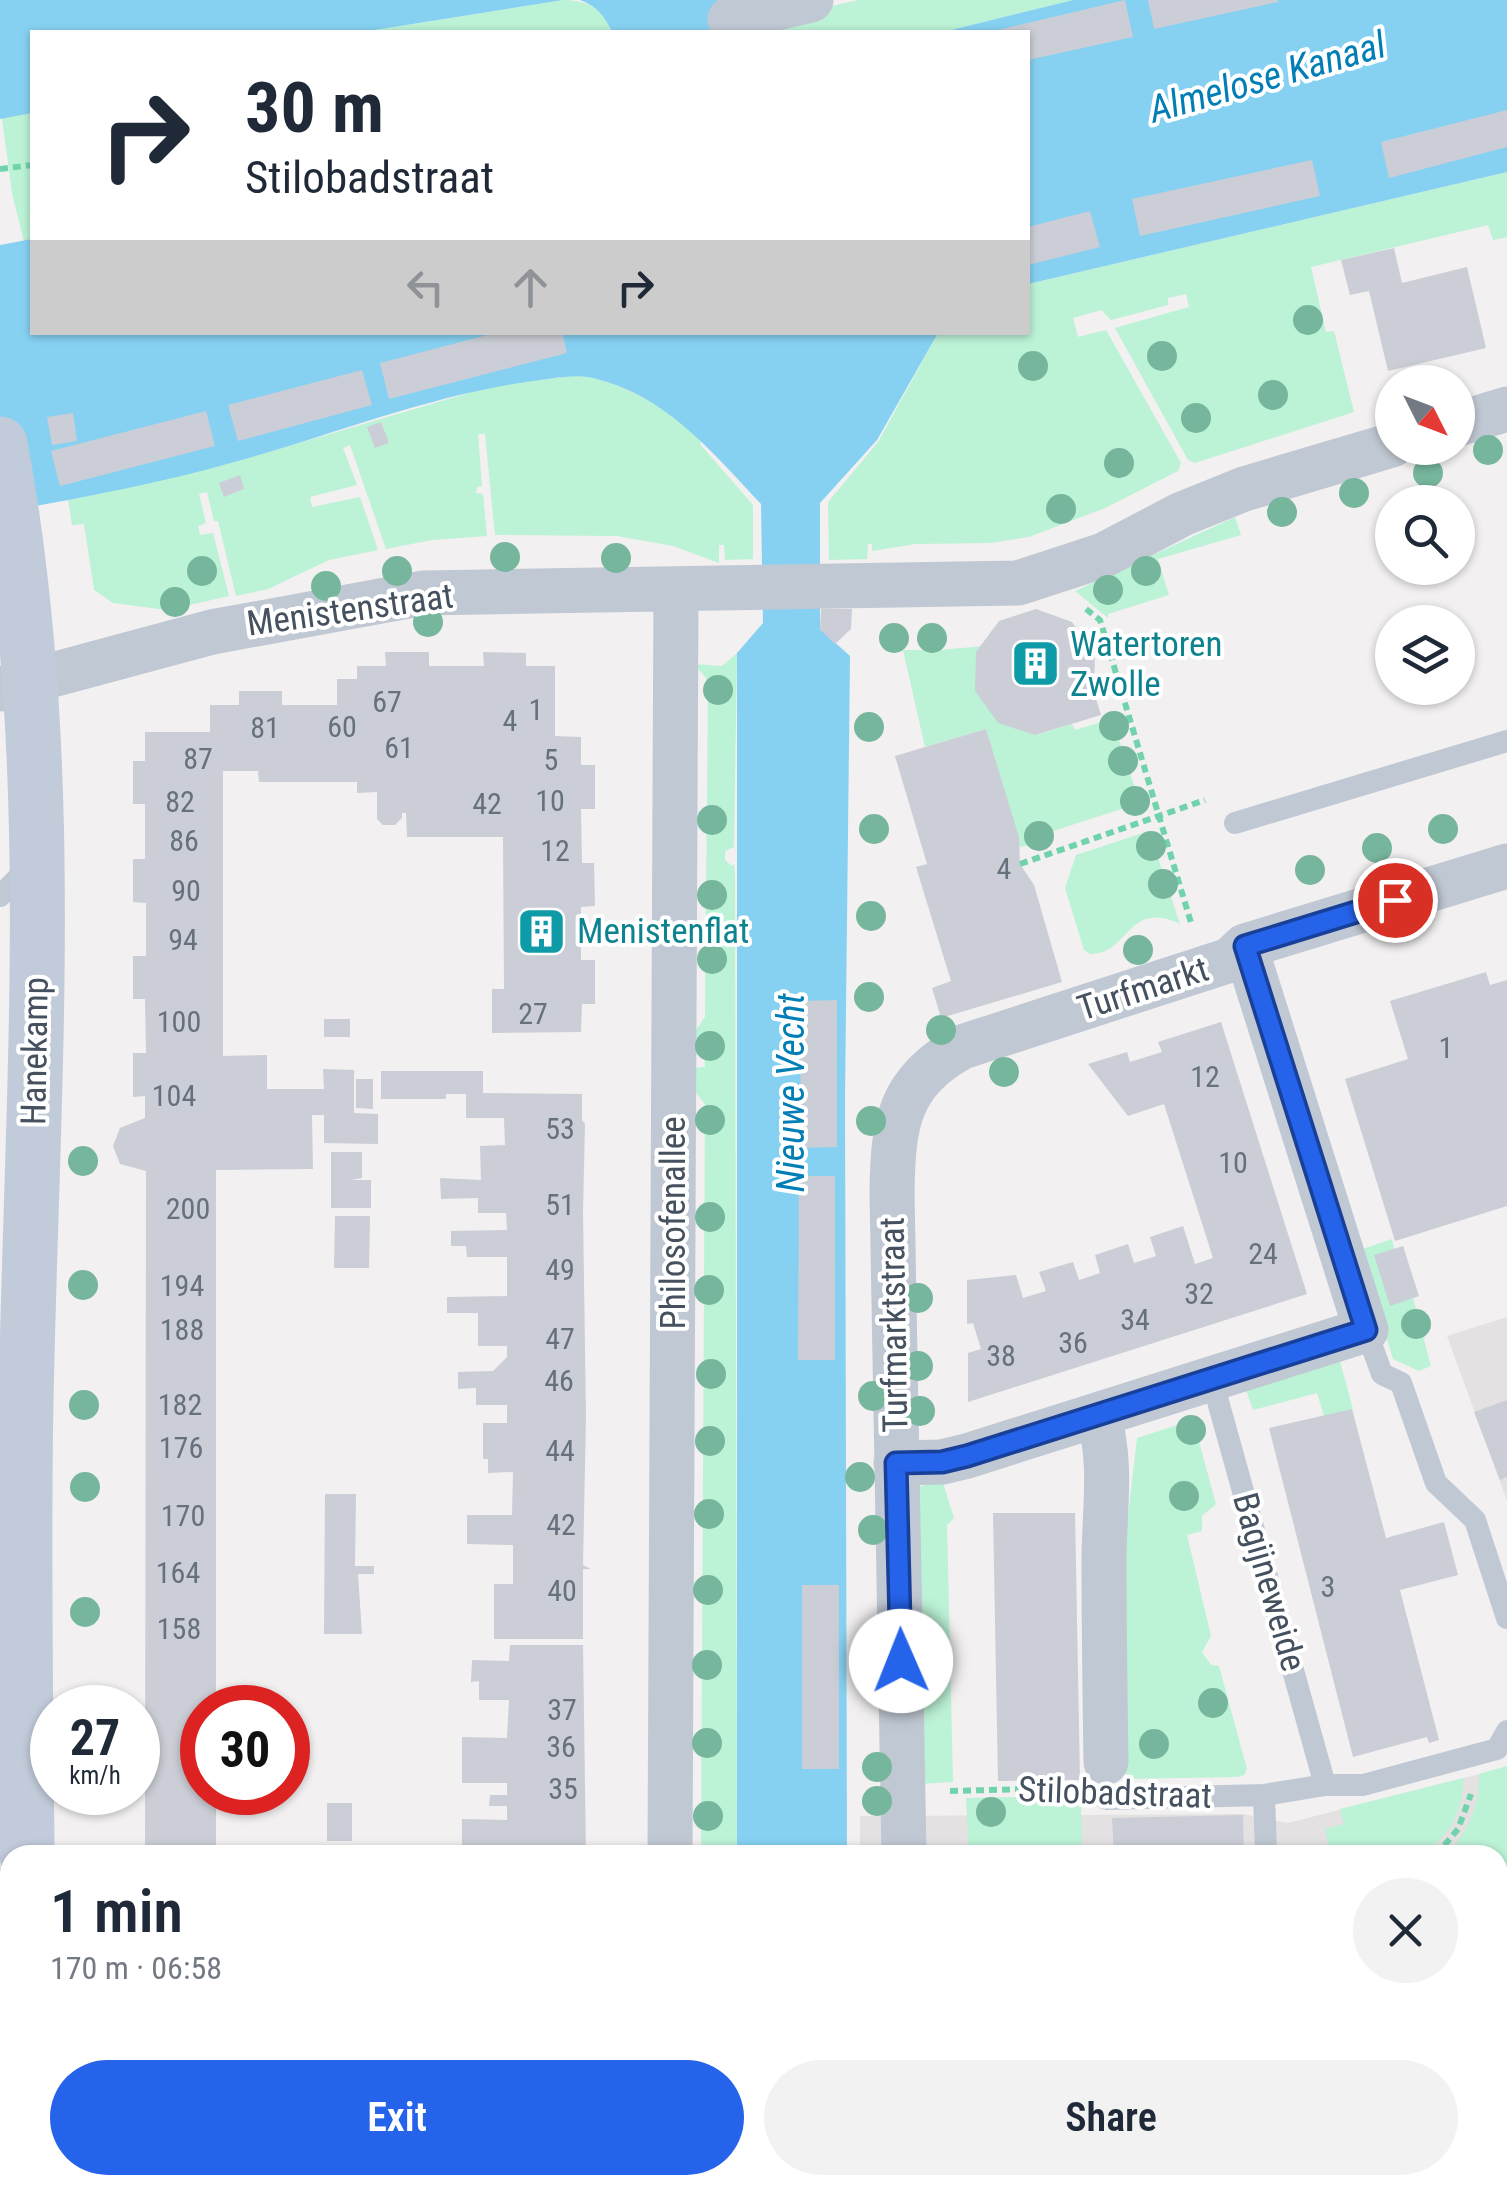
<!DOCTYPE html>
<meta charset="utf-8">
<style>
:root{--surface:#fff;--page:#f2f2f3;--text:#1f2937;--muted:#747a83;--accent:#2563eb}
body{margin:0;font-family:"Roboto Condensed",sans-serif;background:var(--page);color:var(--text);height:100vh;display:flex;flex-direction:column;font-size:38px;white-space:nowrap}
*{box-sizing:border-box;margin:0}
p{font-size:32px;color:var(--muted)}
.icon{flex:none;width:55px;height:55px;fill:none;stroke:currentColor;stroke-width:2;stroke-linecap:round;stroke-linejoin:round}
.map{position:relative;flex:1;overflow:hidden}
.details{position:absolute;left:0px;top:1845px;width:1508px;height:350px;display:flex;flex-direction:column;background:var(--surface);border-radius:30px 30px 0 0;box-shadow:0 2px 8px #0004}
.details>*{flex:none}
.top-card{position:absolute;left:30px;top:30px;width:1000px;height:305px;border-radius:0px;box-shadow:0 2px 8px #0004;background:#fff;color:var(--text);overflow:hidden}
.needle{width:65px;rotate:132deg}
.fabs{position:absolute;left:1375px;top:365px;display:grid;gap:20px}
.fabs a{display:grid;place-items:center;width:100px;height:100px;border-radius:50%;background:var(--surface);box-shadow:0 2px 8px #0004;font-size:50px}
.speed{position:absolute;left:30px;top:1685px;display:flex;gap:20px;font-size:50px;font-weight:700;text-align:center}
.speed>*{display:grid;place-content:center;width:130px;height:130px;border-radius:50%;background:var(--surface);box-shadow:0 2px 8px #0004;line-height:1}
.speed small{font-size:25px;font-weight:400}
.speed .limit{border:15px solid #d22;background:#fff;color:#111}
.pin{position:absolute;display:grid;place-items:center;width:85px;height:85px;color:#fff;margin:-42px;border:5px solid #fff;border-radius:50%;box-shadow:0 2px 10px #0007}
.me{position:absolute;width:110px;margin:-55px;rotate:359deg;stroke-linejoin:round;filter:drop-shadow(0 0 8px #0008)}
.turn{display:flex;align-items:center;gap:35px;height:210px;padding:0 50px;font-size:45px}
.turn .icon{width:130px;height:130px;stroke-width:2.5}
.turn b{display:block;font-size:70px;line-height:85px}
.lanes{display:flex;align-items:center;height:95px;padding:0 50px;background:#0003;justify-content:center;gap:50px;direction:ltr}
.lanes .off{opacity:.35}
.round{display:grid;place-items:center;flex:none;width:105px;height:105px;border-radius:52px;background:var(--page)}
.head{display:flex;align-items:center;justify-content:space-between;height:170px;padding:0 50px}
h1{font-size:60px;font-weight:600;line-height:75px}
.action{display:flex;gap:20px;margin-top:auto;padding:20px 50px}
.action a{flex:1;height:115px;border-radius:60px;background:var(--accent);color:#fff;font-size:40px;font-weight:600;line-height:115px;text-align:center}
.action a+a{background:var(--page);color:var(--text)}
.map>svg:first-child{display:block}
.education{fill:#e4e1e2}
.green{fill:#bcf2d6}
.water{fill:#86d1f2}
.building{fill:#cbced6}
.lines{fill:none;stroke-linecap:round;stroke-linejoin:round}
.path{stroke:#71d3ac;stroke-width:6;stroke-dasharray:8 5;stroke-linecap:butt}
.lane{stroke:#c0c8d3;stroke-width:22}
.street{stroke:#c0c8d3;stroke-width:45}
.secondary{stroke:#c1cbda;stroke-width:55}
.tree{fill:#76b69c}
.route-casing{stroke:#184099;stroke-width:25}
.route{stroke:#2563eb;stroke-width:18}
.labels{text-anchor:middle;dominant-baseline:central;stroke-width:8;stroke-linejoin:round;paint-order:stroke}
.number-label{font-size:30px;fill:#67707d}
.street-label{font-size:35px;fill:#46515f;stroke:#fff}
.culture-label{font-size:35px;fill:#0d838f;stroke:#fff;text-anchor:start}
.water-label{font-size:38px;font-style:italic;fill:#027eb6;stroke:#fff}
</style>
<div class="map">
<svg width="1507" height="2195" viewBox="0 0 1507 2195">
<rect width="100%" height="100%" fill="#f2f0f0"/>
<path class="education" d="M1507,1317V1501L1447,1336Z
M1507,1767V2195H864V2185H1498V1855H860V1816L1243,1814L1288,1823Z"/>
<path class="green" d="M563,0C588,0 603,9 612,32H362Z
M859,0H1073L943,32H730L728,29Z
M32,113V239L24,242L12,193L2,118Z
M1507,172V237L1493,240L1488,225L1311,267L1326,332L1334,331L1354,412L1195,463L1188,460L1115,328L1189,307L1186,294L1168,298V305L1111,320L1101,310L1073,318L1078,337L1106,330L1181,463L1178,471L1105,508L1029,537L990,543L915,544L872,551V544H868L867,559L829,560L828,502L878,442L938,333L1028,332V284Z
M581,375C628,385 668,408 702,441L700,444L753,505V559L725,560L724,545H719V563L673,546L617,536L495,535L485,434H478L482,486L477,487L476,493L483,494L487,536L432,540L386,549L350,445L343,448L357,485L310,497L312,507L360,497L378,550L329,560L268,589L236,596L218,521H214L207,492L199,494L206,523L198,526L200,535L213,533L229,596L167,610L113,603L94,590L84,524L72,525L68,500L228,464L496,385Z
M1235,517L1241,535L1158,559L1169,595L1108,614V618L1075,591Z
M998,645L1036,735L1072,724L1075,730L1112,719L1140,803L1050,832L1052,841L1020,847L986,729L925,747L903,650H938Z
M737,653L734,847L725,851V860L732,866L734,864L735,875L737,1855H701L705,1104L693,1089V1068L705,1067L704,1055H694V1033L705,1017L708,689L706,678L694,664L722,666Z
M1149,831L1180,924C1127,899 1129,955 1090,954L1084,950L1065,888L1076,855Z
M1392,1239L1394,1249L1390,1305L1413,1298L1431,1366L1419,1371L1393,1359L1360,1250Z
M1339,1358L1353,1409L1324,1416L1317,1393L1253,1410L1245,1387Z
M1193,1420L1216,1504L1202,1516V1531L1187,1535L1211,1636L1202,1652L1211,1665L1219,1666L1247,1769L1244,1775L1238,1777L1126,1779L1122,1607L1127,1525L1137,1438Z
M942,1480L954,1518L947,1525L953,1782L918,1784V1487Z
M1507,1766V1943L1498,1940V1855H1447C1469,1829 1479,1808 1479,1774Z
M1463,1778C1465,1807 1448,1844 1417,1855C1402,1860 1350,1855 1330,1855L1325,1829L1344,1824L1340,1809Z
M1081,1796L1082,1855H961L969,1854L966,1798Z"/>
<path class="water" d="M0,0H563L362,32H32V113L0,119Z
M580,0H720L730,32H612C605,17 597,6 580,0Z
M1073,0H1507V172L1028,284V32H943Z
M32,239V332L938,333L877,440L820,503V629L850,656L845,1098L847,1855H737V653L763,623L761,504C712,452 666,395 593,378C576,374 558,378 540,380C435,393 333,435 231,463C156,484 77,499 0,512V245Z
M737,2185H849V2195H737Z"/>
<path class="building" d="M1125,0L1133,37L1028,60V32H990Z
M1148,0H1278V2L1154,29Z
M1507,110V147L1389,178L1381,142Z
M1312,160L1320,196L1140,236L1132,199Z
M1090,211L1100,247L1028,265V227Z
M1394,248L1402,283L1467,267L1486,348L1388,371L1369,291L1350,295L1341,260Z
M499,332H562L567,353L389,399L380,363Z
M362,370L372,405L238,441L228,405Z
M206,411L215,446L60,486L51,451Z
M73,413L77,441L52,445L47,417Z
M381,422L389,443L375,448L367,427Z
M240,475L244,489L224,497L219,483Z
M821,609H852L851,629L835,644L820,629Z
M1036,609L1072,622L1095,654L1094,692L1101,715L1035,735L998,723L975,691L976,652L999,621Z
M385,652H429V666H484L483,652L526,653V666H555V736L581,737V765H595V809H581L582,863H594L595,906L581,907V960H595V1004H582L581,1032L492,1033V989H504L503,837H407L406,813H402V818L395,825H383L377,819V792L357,793V782H259L258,771H223V1056L267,1055V1089H324L323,1069L354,1070V1113L378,1114V1144L324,1143V1115H312L313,1169L216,1170V1708H202V1792H216V1855H145L146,1171L120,1164L113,1146L120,1128L145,1118V1096L133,1097V1053H146L145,999H133V956H146V903L133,902V859H145V804H133V761H145V732H210V705H239V691H282V705H337V679H357V666H386Z
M986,729L1019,837L1020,864L1034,885L1062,982L941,1018L932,988L951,981L916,867L927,864L895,756Z
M1486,972L1490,985L1507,980V1206L1395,1241L1345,1079L1408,1059L1390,1001Z
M837,1000V1147L800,1148L801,1001Z
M324,1019H350V1037H324Z
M1221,1022L1307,1294L968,1402V1353L981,1349L973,1323L967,1324V1280L1016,1275L1023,1298L1046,1291L1039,1272L1073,1262L1079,1280L1100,1273L1095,1255L1128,1244L1134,1263L1156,1256L1150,1237L1183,1226L1195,1264L1213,1258L1164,1104L1128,1116L1088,1064L1127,1052L1130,1062L1162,1052L1158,1042Z
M381,1071H483V1093L582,1094V1120L585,1124L583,1212L586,1416L583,1565L591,1569H583V1639H494V1584H513V1545L467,1544V1515H512L513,1472L488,1473V1459H483V1423H507V1405H476V1388L458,1389V1372L493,1371L507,1357V1346H478V1313H447V1297L507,1296V1257H467L466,1246H451V1231L507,1230L506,1213H478V1198L441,1199L440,1178L481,1180L480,1146L505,1145L504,1118H466V1094H446V1099H381Z
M356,1079H373V1109L356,1108Z
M331,1152H362V1178L351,1180H371V1208H331Z
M799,1176H835V1360H798Z
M335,1216H370L369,1268H334Z
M1403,1246L1419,1296L1390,1306L1374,1255Z
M1507,1400V1477L1500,1480L1474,1412Z
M1352,1409L1386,1538L1444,1522L1458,1575L1400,1590L1439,1740L1429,1743L1427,1737L1353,1757L1269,1428Z
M325,1494H356L355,1566H374V1574H358L362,1634H324Z
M993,1513H1075L1080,1780L998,1781Z
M802,1585H839V1769H802Z
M510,1645H583L586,1855H462V1819L507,1820V1806H489L490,1795H507V1783H462V1737L507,1738L509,1700H479V1681L471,1682L472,1660L509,1661Z
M327,1803H352V1841H327Z
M1243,1815L1244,1855H1114L1112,1818Z
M1507,2024V2195H1427L1442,2185H1498V2030Z
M144,2185H215V2195H144Z
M333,2185H363V2195H333Z
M457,2185H584V2195H457Z
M954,2185H1045V2195H954Z
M1098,2185H1289L1306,2195H1132L1119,2188L1115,2194Z"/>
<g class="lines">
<path class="path" d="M0,169L32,165
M1086,609L1100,620L1192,926
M1020,864L1205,800
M950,1791L1068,1788
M1436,1855L1458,1829L1471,1794
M1498,1948L1507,1952
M907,2185V2195"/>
<path class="lane" d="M1235,823L1507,741
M0,896L30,866
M1366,1330L1382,1374L1401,1383L1436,1483L1475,1520L1507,1618
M1212,1380L1325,1785
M1264,1795L1266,1855
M1106,1799L1264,1795L1325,1785H1363L1497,1749L1507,1731
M1498,2006L1507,2000"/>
<path class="street" d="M730,19L811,0
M1458,424L1507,409
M0,689L212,632L424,593L1018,583L1104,555L1182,514L1244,489L1392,445
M1098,1415C1113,1463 1104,1512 1104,1561C1104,1628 1105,1695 1106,1762
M896,1463L942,1462L967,1456L1366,1330L1245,946
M670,1855L676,591
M904,1855L892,1192C893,1124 898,1082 962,1047L1230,960L1245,946L1507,866
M668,2195V2185"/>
<path class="secondary" d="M0,444C59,759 32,1082 26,1401C23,1552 26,1704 27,1855
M28,2195V2185"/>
</g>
<g class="tree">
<circle cx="1308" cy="320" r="15"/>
<circle cx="1162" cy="356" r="15"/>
<circle cx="1033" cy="366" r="15"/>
<circle cx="1273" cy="395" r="15"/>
<circle cx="1196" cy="418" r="15"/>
<circle cx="1488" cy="450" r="15"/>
<circle cx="1119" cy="463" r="15"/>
<circle cx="1428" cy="473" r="15"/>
<circle cx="1354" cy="493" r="15"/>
<circle cx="1061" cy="509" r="15"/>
<circle cx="1282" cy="512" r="15"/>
<circle cx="505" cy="557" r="15"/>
<circle cx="616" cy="558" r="15"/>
<circle cx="202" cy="571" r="15"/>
<circle cx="397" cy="571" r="15"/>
<circle cx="1146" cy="571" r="15"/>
<circle cx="326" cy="586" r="15"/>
<circle cx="1108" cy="590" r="15"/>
<circle cx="175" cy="602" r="15"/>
<circle cx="428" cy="622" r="15"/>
<circle cx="894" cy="638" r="15"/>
<circle cx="932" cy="638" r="15"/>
<circle cx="718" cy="690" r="15"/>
<circle cx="1114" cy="726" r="15"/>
<circle cx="869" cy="727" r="15"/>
<circle cx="1123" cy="761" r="15"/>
<circle cx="1135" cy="801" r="15"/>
<circle cx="712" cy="820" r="15"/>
<circle cx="874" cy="829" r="15"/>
<circle cx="1443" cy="829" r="15"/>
<circle cx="1039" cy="836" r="15"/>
<circle cx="1151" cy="846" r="15"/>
<circle cx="1377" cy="848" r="15"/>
<circle cx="1310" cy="870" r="15"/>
<circle cx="1163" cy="884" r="15"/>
<circle cx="712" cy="895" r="15"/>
<circle cx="871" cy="916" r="15"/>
<circle cx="1138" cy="950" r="15"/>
<circle cx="712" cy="959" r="15"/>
<circle cx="869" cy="997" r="15"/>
<circle cx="941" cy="1030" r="15"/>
<circle cx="710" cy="1046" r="15"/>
<circle cx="1004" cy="1072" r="15"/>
<circle cx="710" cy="1120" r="15"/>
<circle cx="871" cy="1121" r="15"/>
<circle cx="83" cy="1161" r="15"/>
<circle cx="710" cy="1217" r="15"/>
<circle cx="83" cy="1285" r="15"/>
<circle cx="709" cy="1290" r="15"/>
<circle cx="918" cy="1298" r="15"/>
<circle cx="1416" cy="1324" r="15"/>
<circle cx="918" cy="1366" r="15"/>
<circle cx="711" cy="1374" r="15"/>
<circle cx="873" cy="1396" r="15"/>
<circle cx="84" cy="1405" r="15"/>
<circle cx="920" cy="1411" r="15"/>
<circle cx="1191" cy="1430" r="15"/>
<circle cx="710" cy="1441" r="15"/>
<circle cx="860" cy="1477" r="15"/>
<circle cx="85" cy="1487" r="15"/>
<circle cx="1184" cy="1496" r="15"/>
<circle cx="709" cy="1514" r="15"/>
<circle cx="873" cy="1530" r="15"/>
<circle cx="708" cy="1590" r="15"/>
<circle cx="85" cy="1612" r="15"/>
<circle cx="876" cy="1663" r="15"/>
<circle cx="707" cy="1665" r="15"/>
<circle cx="1213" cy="1703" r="15"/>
<circle cx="707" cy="1743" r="15"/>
<circle cx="1154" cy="1744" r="15"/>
<circle cx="877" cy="1767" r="15"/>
<circle cx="877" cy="1801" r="15"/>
<circle cx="991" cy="1812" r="15"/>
<circle cx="708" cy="1816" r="15"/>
</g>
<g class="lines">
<defs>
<path id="route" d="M901,1661L896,1463L942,1462L967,1456L1366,1330L1245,946L1395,900"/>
</defs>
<use href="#route" class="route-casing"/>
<use href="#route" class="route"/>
</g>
<defs>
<symbol id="building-square" viewBox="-11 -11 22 22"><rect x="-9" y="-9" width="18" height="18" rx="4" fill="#0f9aa8" stroke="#fff"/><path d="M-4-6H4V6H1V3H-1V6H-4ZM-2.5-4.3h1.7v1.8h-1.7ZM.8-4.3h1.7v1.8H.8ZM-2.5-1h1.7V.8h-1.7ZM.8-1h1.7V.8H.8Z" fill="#fff"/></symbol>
</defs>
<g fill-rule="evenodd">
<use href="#building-square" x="1008" y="636" width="55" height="55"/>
<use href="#building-square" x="514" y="904" width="55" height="55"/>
</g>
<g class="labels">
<g class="number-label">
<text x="387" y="701">67</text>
<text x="536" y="709">1</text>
<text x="510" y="720">4</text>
<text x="342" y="726">60</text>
<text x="265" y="727">81</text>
<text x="399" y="747">61</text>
<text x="198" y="758">87</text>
<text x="551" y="759">5</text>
<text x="550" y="800">10</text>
<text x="180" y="801">82</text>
<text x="487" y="803">42</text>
<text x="184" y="840">86</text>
<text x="555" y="850">12</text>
<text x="1004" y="868">4</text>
<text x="186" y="890">90</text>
<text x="183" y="939">94</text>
<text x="533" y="1013">27</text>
<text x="179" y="1021">100</text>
<text x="1446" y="1047">1</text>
<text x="1205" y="1076">12</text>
<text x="174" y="1095">104</text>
<text x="560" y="1128">53</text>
<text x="1233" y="1162">10</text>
<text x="560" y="1204">51</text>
<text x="188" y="1208">200</text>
<text x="1263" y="1253">24</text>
<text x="560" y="1269">49</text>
<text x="182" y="1285">194</text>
<text x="1199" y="1293">32</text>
<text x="1135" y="1319">34</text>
<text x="182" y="1329">188</text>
<text x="560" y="1338">47</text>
<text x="1073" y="1342">36</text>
<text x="1001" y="1355">38</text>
<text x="559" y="1380">46</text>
<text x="180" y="1404">182</text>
<text x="181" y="1447">176</text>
<text x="560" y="1450">44</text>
<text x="183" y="1515">170</text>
<text x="561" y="1524">42</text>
<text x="178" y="1572">164</text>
<text x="1328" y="1586">3</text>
<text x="562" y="1590">40</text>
<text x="179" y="1628">158</text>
<text x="562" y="1709">37</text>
<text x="561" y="1746">36</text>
<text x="563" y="1788">35</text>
</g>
<g class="street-label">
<text transform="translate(350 610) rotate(-8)">Menistenstraat</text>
<text transform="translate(1143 989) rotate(-18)">Turfmarkt</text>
<text transform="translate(35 1051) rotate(-89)">Hanekamp</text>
<text transform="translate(673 1223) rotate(-90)">Philosofenallee</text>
<text transform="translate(894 1325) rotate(-91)">Turfmarktstraat</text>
<text transform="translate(1269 1582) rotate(74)">Bagijneweide</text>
<text transform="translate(1115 1793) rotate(2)">Stilobadstraat</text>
</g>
<g class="culture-label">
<text x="1070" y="644">Watertoren<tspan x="1070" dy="40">Zwolle</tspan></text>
<text x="577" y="931">Menistenflat</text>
</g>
<g class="water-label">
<text transform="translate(1267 77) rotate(-16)">Almelose Kanaal</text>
<text transform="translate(791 1093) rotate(-90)">Nieuwe Vecht</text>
</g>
</g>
</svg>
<div class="fabs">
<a><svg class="needle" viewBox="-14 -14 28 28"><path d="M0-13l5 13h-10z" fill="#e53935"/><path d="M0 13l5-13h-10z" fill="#747a83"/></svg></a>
<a><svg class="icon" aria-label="search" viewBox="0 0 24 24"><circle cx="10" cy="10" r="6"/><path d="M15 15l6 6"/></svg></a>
<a><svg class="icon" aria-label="layers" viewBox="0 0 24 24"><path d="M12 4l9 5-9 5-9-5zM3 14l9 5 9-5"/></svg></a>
</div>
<div class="speed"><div>27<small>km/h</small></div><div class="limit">30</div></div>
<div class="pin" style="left:1395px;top:900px;background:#d93025"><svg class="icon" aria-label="arrive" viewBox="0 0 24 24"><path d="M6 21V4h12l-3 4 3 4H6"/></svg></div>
<svg class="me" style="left:901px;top:1661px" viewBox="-20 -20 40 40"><circle r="19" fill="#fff"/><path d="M0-13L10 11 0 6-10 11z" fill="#2563eb"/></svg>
<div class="top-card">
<div class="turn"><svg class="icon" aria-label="right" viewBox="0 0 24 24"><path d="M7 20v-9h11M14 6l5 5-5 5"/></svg><div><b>30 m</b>Stilobadstraat</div></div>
<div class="lanes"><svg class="icon off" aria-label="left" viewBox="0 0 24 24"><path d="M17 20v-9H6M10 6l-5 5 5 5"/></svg><svg class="icon off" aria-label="ahead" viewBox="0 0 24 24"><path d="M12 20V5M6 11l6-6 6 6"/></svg><svg class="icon" aria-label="right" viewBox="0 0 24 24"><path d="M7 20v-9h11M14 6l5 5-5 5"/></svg></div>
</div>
<section class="details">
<div class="head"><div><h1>1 min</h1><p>170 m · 06:58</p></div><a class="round"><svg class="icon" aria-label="close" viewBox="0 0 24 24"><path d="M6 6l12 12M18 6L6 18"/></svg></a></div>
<div class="action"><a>Exit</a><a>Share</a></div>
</section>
</div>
